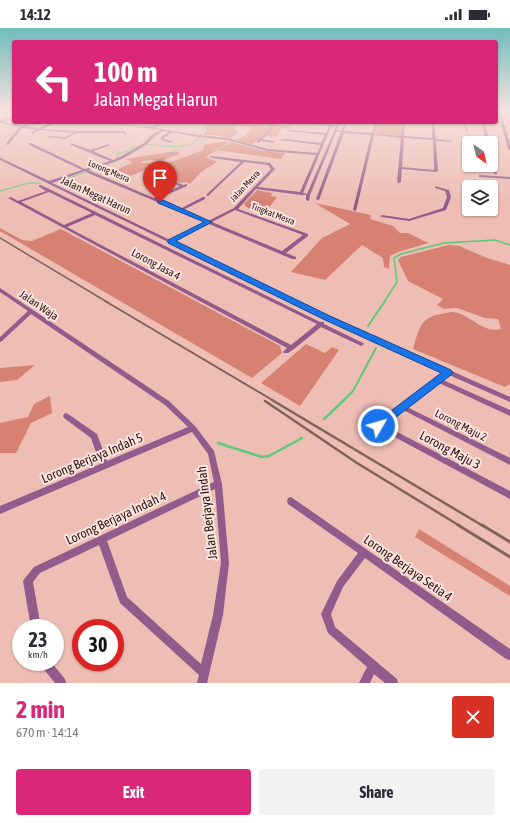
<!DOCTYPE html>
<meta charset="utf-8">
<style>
:root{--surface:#fff;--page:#f2f2f3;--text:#2b2b33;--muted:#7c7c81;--accent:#db2777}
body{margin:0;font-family:"Asap Condensed",sans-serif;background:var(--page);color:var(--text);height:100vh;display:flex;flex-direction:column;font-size:15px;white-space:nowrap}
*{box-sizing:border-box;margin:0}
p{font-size:13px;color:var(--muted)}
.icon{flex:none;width:22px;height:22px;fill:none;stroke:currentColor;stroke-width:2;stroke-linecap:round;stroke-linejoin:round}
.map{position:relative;height:655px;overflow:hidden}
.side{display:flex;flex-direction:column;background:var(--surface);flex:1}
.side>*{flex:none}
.hud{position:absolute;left:12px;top:12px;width:486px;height:84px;border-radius:4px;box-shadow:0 1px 3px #0004;background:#db2777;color:#fff;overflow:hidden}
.needle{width:26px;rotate:146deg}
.controls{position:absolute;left:462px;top:108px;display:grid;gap:8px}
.controls a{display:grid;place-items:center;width:36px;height:36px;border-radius:4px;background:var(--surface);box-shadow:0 1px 3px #0004;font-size:20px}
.speed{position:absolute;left:12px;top:591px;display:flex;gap:8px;font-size:20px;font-weight:700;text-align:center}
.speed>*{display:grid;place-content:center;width:52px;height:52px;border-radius:50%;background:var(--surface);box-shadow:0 1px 3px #0004;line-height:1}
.speed small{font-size:10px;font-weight:400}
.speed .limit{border:6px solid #d22;background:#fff;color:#111}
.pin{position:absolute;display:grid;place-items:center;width:34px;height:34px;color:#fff;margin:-41px -17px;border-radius:50% 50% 50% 0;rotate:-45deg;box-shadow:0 0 4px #0007}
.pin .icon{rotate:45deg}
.me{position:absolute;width:44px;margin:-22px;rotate:52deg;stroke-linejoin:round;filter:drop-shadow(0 0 3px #0008)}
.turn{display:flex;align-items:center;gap:14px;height:84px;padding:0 16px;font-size:18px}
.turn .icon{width:52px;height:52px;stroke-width:2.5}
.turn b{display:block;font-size:28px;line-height:34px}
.round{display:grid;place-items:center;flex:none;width:42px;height:42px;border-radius:4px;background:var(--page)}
.headline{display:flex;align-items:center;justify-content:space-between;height:68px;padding:0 16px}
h1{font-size:24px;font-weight:700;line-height:30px;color:var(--accent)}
.cta{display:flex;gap:8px;margin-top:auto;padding:8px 16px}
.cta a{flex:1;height:46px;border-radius:4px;background:var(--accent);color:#fff;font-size:16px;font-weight:700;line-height:46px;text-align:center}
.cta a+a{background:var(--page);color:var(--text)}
.status{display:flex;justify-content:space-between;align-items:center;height:28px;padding:0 20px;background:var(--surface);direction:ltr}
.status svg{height:11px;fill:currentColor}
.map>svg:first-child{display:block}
.green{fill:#d68172}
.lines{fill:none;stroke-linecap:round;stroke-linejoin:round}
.stream-far3{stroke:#5bca7a;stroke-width:1}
.stream-far2{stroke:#5bca7a;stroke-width:1.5}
.stream-far1{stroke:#5bca7a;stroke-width:2}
.stream{stroke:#5bca7a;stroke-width:2.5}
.minor{fill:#915c8c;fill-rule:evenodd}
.rail-far3{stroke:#82625c;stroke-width:1.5}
.rail-far2{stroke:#82625c;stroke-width:2}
.rail-far1{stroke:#82625c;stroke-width:2.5}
.rail{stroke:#82625c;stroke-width:3}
.route{fill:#1a73e8;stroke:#114b97}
.labels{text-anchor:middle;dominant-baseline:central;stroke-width:4;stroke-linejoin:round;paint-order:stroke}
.far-street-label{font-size:9px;fill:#291714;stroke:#fee4df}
.street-label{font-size:11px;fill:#291714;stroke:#fee4df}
.near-street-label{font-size:13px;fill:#291714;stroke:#fee4df}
</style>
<div class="status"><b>14:12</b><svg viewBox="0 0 49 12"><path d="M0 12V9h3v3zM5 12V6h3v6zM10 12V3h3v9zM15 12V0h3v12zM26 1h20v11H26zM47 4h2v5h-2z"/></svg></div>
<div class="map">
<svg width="510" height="655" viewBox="0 0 510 655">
<rect width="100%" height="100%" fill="#eebdb4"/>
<path class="green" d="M207,94H273L274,96L291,98L289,101L282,100L276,109L266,108L252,116L236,112L246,107L252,99L236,98L234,101L238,105L231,110C223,109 210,105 203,108L206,103L205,97Z
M378,94H403L401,108L376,106Z
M219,114H229L206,129L217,134L201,144L190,156L186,154L180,155L145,142L130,148L116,142L132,135L126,131L177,123L180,126L161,133L150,132L141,134L142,135H148L153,138L163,137L203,122L204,117Z
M232,114L259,122L285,125L281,131L217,122Z
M257,162L272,165L271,168L277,169L265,185L246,179L244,176Z
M315,175L371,187L370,191L393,198L400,205H408L428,215L398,224L390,228L389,241L384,239L383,230L362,217L325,252L291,244L322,210L350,196Z
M0,200L22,212L32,213L61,201L280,318L282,325L252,350L0,203Z
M449,217L459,218L487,230L510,237V356L505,359L413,321C419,302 419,290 441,286C445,285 449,284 453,284C471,286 482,306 501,301L498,291L485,290L457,280L444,281L437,277L443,271L408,253L398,232L401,229Z
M306,316L325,325L332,319L339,322L300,378L261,355Z
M35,337L17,352L0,354V340Z
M50,368L52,385L31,395L16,425H0V395L28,389L34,376Z
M419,501L510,558V568L415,509Z"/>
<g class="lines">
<path class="stream-far3" d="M58,154L117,133L118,125C130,125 132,118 141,117C157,115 182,124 196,113C199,111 201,106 203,103L202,97L205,94
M0,163L29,155H41"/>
<path class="stream-far2" d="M384,274L397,254L394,230L401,226L444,215L495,212L510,217"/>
<path class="stream-far1" d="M368,298L385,273
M343,373L353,363L376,320"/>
<path class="stream" d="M324,391L344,372
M218,415L262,429L269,428L302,410"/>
<path class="minor" d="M0,82L14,85V87L0,84Z
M498,82H500L510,116V122L508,121L501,96L487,94H501Z
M11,89L12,91L3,94L22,98L30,94H33L25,98L39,100L53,94H56L43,101L77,103H124L127,106L125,107L123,105H77L65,111L47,109L49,108L65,109L74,105L40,102L32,106L31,104L36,102L22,100L8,117L6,116L19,99L0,95V93Z
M98,94C115,94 132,99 150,99C155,99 159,94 164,94L155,100L198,107L228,110L268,121L317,125L321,117L280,112L282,111L321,115L325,107L287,103L288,102L326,105L329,98L296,94L329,97L331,94H333L332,97L335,98L331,99L303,165L307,166L338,94H340L337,102L341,103L345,94H347L344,103L372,105L375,94H377L375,106L401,108L403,94H405L404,108L432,110V94H434L436,111L453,113L451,114L436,113L438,143L436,144L402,141L401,154L399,155L397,154L401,110L374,107L356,183L353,182L371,107L344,105L319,172L316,171L341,104H336L310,167L309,173L306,172V167H301L256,161L238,181L308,206V208L286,225L296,229V231H292L209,196L174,213L330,289L510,369V374L449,347L443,352L510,382V388L439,355L407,379L510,430V437L403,382L384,397L510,463V471L376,399L375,397L376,395L444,345L326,291L0,132V130H1L49,153L82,142L29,117V115H31L85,141L110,133L71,117V115L90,122L109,116V118L93,123L113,132L120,129L144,115L153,106L161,102ZM164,103L169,104L161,109V112L171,115L172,113L164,111V110L172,104L198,109L228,112L268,123L316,127L300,164L258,159L275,141L270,135L211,128L210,129L212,130L241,134L207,166L206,167L208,168L244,134L268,137L271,141L234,180L208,193L183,182L205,171V169H203L180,181L157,171L187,158V156L183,157L147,143H145V145L180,158L154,170L88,142L122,131L146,117L155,108ZM404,110L433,112L434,142L402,139ZM85,143L88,145L205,194L170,212L52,155ZM235,182L303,207L282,223L212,194Z
M463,94H465L468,103L466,102Z
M482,94H484L490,115H486Z
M272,95L274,96L270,105L262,111L274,113V115L260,113L259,115H257L258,111L268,104Z
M491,126L493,127L497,147L494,146L491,133Z
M479,147L510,149V151L480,149H479Z
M39,157H41L320,294H324V296L363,315L364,316L361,318L359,317L321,299L294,321L288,325H284L283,324L287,320L8,170L11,169L18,173L46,163L39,159ZM49,164L92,185L64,197L21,174ZM95,187L317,296L291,317L67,199Z
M435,158L449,162L451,169L446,182L409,193L382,189L380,188L382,187L409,191L443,180L447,169L445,163L435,160Z
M0,260L169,373L195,398L214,423L222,456L229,535L223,587L207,655H197L199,647L120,575L99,517L40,545L33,554L41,600H31L23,553L25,550L34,539L214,454L208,426L192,404L0,486V478L100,436L91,410L64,390L63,388L64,386L66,385L68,386L97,406L107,433L188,399L165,377L31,286L2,313L0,314V309L28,283L0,264ZM215,461L221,535L213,587L201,636L127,569L107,513Z
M291,469L510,621V632L506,631L365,530L343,559L331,586L335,599L397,651L398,655H385L374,646L370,655H359L367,639L328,605L321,586L337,553L358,525L288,476L287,473L288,470Z
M40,634H51L65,651L66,655H55L41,638Z"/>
<path class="rail-far3" d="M0,210L107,274"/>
<path class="rail-far2" d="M105,273L274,373"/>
<path class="rail-far1" d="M272,372L483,498
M265,373L357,435L460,498"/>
<path class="rail" d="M458,497L510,529
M482,497L510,514"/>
</g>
<linearGradient id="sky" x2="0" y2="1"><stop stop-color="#6fbdbc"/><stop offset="0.47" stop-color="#f7e1dd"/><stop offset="1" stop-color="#f7e1dd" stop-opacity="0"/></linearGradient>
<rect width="510" height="174" fill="url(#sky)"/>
<path class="route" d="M158,172H163L212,194L176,213L330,288L451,342L453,345L451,347L382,400L378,402L375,400L373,398L375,395L441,345L325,292L168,215V212L204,194L158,175Z"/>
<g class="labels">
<g class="far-street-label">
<text transform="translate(109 143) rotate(23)">Lorong Mesra</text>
<text transform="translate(245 158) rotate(-47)">Jalan Mesra</text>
<text transform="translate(273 186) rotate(21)">Tingkat Mesra</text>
</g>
<g class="street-label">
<text transform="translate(96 167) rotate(25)">Jalan Megat Harun</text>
<text transform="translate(156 236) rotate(28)">Lorong Jasa 4</text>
<text transform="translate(39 277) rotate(34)">Jalan Waja</text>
<text transform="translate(461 397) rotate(27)">Lorong Maju 2</text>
</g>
<g class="near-street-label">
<text transform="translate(450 422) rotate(28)">Lorong Maju 3</text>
<text transform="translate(92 430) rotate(-23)">Lorong Berjaya Indah 5</text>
<text transform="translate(207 485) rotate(-97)">Jalan Berjaya Indah</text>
<text transform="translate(116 490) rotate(-25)">Lorong Berjaya Indah 4</text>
<text transform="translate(408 540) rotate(35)">Lorong Berjaya Setia 4</text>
</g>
</g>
</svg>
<div class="controls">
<a><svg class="needle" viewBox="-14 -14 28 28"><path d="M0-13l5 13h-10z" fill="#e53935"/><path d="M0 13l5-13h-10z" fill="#7c7c81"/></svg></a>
<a><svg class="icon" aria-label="layers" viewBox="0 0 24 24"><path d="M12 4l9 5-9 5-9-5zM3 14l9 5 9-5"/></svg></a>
</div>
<div class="speed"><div>23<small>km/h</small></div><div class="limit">30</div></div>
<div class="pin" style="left:160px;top:174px;background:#d93025"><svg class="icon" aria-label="arrive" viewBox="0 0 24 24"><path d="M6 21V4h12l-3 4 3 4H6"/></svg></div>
<svg class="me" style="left:378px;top:398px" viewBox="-20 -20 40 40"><circle r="17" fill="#1a73e8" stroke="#fff" stroke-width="3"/><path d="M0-11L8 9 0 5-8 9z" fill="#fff"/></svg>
<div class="hud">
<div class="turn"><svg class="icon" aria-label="left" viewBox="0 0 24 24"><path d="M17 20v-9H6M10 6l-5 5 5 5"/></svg><div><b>100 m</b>Jalan Megat Harun</div></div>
</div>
</div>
<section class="side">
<div class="headline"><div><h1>2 min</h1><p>670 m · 14:14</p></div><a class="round" style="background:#d93025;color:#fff"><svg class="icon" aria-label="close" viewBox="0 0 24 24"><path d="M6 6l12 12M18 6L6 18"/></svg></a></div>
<div class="cta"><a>Exit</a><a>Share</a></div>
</section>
